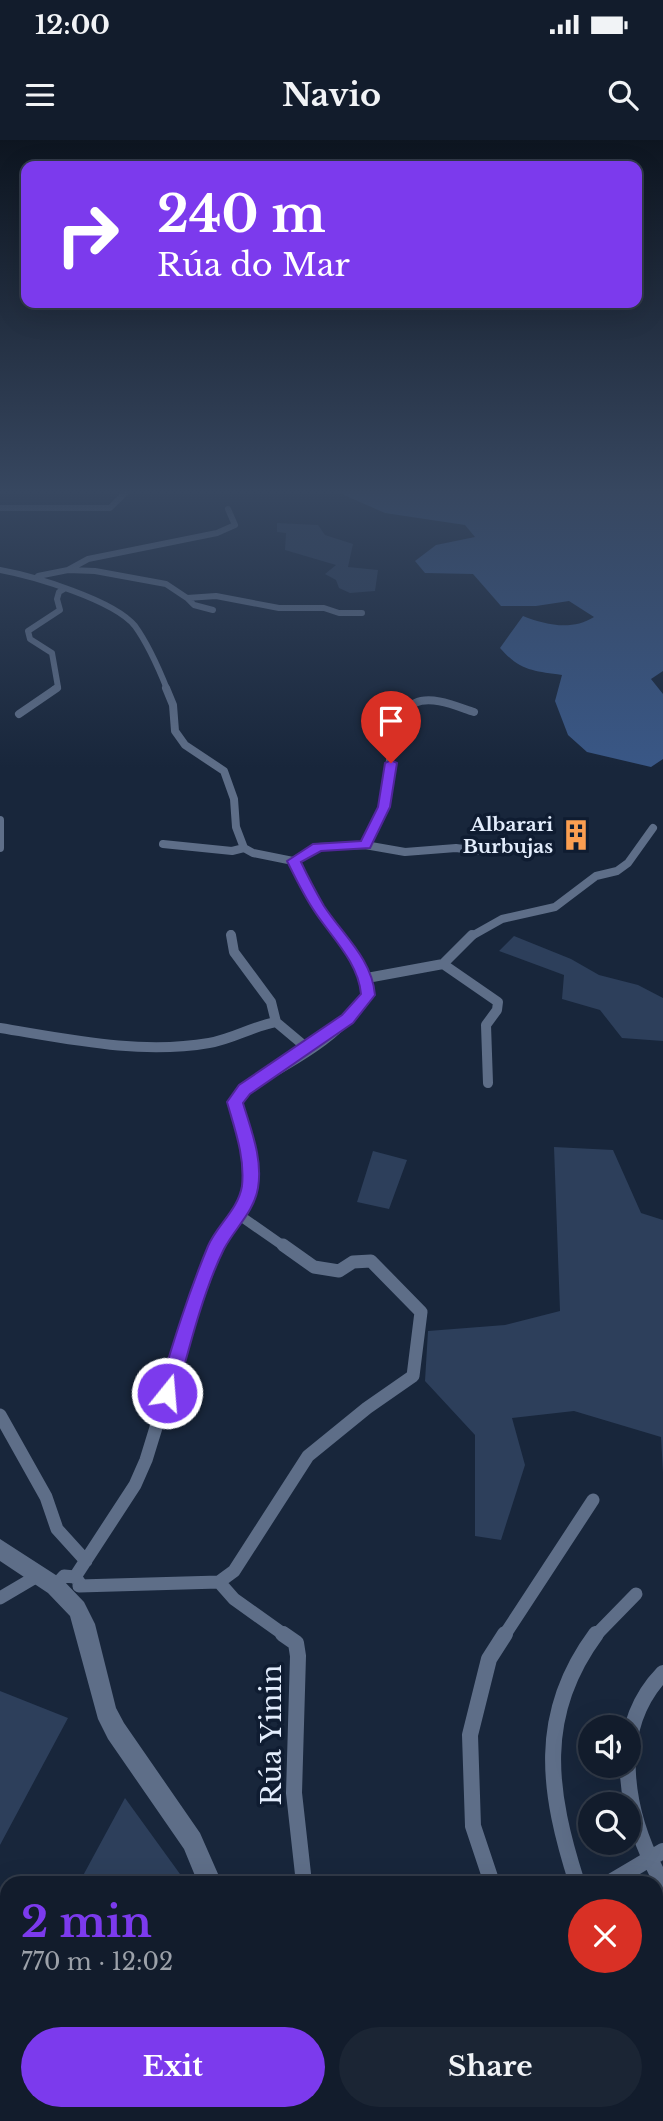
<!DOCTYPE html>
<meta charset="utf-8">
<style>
:root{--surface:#121c2c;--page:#1b2534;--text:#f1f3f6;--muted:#9ca1a9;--line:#313a48;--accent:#7c3aed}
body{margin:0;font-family:"Libre Baskerville",serif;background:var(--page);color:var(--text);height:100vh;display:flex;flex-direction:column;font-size:26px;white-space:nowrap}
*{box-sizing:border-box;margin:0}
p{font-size:23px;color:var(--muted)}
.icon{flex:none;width:38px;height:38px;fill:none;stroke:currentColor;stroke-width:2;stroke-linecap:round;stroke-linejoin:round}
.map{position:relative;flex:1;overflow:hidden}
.sheet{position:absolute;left:0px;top:1736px;width:663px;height:245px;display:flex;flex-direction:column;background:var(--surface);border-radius:21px 21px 0 0;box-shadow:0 7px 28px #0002,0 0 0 2px var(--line)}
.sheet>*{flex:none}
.hud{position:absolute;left:21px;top:21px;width:621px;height:147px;border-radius:14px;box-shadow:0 7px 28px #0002,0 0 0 2px var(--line);background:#7c3aed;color:#fff;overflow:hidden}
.tools{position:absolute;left:578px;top:1575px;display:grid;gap:14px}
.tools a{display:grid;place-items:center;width:63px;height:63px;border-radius:50%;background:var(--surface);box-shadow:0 7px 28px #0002,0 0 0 2px var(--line);font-size:35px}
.pin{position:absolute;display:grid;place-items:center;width:60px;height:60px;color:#fff;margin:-72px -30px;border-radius:50% 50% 50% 0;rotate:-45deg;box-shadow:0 0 7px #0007}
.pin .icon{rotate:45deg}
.me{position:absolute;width:77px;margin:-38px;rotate:17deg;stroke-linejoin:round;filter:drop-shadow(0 0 5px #0008)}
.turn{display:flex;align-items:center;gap:24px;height:147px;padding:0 21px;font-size:32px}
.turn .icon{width:91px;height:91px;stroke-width:2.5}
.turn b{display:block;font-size:49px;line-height:60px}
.round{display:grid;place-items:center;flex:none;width:74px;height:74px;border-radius:37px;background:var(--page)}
.head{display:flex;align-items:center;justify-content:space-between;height:119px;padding:0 21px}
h1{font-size:42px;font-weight:700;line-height:52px;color:var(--accent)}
.primary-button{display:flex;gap:14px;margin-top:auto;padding:14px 21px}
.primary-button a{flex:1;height:80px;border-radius:42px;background:var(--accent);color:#fff;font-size:28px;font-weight:700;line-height:80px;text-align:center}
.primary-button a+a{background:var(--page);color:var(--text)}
.status{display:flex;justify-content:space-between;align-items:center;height:49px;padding:0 35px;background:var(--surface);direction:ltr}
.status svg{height:19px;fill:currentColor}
header{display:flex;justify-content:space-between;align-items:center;height:91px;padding:0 21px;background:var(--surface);font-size:32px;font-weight:700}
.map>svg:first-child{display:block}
.green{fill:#2d3f5b}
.water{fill:#395786}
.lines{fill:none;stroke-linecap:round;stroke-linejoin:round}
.street-far4{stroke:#5e6e88;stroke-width:6}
.street-far3{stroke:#5e6e88;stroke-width:8}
.street-far2{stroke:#5e6e88;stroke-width:10}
.street-far1{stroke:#5e6e88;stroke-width:13}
.street{stroke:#5e6e88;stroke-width:16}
.secondary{fill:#5e6e88;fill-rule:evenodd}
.route{fill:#7c3aed;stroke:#51269a;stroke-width:2}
.labels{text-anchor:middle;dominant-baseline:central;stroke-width:7;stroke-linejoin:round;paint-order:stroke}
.far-poi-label{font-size:19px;font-weight:bold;fill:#e3edfc;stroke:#0f1c31;text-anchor:end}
.near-street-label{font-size:28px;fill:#e3edfc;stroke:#0f1c31}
</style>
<div class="status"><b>12:00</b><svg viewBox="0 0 49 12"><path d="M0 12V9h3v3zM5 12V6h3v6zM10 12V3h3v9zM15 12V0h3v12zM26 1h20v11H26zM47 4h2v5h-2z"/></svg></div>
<header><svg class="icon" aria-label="menu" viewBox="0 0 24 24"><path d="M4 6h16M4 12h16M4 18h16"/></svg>Navio<svg class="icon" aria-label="search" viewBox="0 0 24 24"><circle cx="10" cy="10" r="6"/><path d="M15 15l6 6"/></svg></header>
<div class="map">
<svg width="663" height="1981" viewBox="0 0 663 1981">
<rect width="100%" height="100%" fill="#18263b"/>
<path class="green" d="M277,383L318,385L325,395L353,404L348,427L378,430L375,451L350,453L339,448L336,440L325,434L336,425L285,410L286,393L277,392Z
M514,796L571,819L599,835L638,845L663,858V901L622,898L600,870L562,859L564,835L499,811Z
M554,1007L613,1010L641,1073L663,1080V1333L661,1297L574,1271L512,1278L525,1325L501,1400L475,1396V1295L425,1241L428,1191L505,1185L560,1171Z
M373,1011L407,1020L389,1069L357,1062Z
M0,1551L68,1578L0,1705Z
M125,1658L180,1734L181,1743H79Z
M7,1835V1974H106L107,1981H0V1836Z"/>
<path class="water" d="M335,351H663V531L651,539L663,554V619L651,627L587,612L568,595L555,561L562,535C534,531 520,531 500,508L523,476C546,485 572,491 594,477L569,461L536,466H501L473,434L425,433L415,421L436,405L475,397L465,385L385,373Z"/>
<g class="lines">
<path class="street-far4" d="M0,368H110L127,351
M0,430C33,436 114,460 135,486C148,504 159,529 167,549
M68,430L88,419L217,393L235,385L228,369
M38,436L68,430L95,431L166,444L187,458L216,456L279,468H324L339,473H362
M187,458L194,465L213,470
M54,549L58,547L52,513L30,499L28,491L60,470L57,459L59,452L64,449"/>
<path class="street-far3" d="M166,548L173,565L175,591L185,605L224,631L234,659L236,687L244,708L253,713L293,721L318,767L340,797
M19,574L57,548
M0,680V708
M163,704L232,711L244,708
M365,705C371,692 380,680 384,665C390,639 388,576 415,563C432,555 458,567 474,572
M293,721L318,707L365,705L405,712L456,708L478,711
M231,794L232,797
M470,797L502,779L555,767L596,736L617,731L628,723L653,688"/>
<path class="street-far2" d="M231,795L234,812L271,862L276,882L307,908
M443,824L498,862L497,870L486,885L488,943
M367,838L443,824L472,795
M0,888C68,899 140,915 209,903C233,899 253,886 276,882
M239,1075L285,1107
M216,1107C223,1096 232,1087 239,1075C260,1038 245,1000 235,962L244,949C287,924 346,896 369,849L357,821L338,795"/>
<path class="street-far1" d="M0,1275L46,1357L57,1389L86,1421
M75,1437L135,1345L146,1320L187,1187L217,1105
M219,1442L234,1459L286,1496
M55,1446L64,1436L75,1437L79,1442
M79,1446L219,1442L234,1431L308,1316L367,1268L413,1236L421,1172L371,1121L353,1122L339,1131L314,1127L283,1105
M0,1458L39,1435
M504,1496L593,1360
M595,1496L636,1454"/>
<path class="street" d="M283,1494L296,1503L298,1516L294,1653L304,1743
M663,1533C606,1592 627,1680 663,1744
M492,1743L473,1686L470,1595L489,1519L505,1494
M577,1743C548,1652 536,1575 596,1494
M609,1743L663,1711
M327,1974L329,1981
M430,1974L433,1981
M618,1974L623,1981"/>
<path class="secondary" d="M0,1399L62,1439L84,1462L95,1484L116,1568L124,1583L200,1693L222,1743H198L184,1709L108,1599L98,1579L70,1476L48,1453L0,1421Z
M200,1974H226V1981H200Z"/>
</g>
<linearGradient id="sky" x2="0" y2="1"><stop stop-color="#0d1520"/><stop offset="0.56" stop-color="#374760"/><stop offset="1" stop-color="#374760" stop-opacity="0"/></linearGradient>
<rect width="663" height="628" fill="url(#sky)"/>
<path class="route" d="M391,620L397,623L390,667L370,708L321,711L301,722C308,737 316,752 324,766C343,795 372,819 375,855L353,883L250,954L243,963C251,990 263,1019 258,1048C254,1072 235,1088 224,1109C204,1149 189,1208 177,1253L174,1259L167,1261L160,1259L158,1253C173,1203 188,1154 208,1106C217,1085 238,1070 242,1046C245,1017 235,990 227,962L239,945L342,875L361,854C358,821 330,796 313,769C303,754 295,737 287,721L313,704L361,701L378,667L385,623Z"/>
<defs>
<symbol id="building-bare" viewBox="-9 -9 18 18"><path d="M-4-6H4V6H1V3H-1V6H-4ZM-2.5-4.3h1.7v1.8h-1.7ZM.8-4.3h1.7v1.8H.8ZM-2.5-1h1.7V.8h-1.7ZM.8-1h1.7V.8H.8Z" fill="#fb9e51" stroke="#0f1c31" stroke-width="2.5" paint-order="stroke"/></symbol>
</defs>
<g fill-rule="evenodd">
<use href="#building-bare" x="554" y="673" width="44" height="44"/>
</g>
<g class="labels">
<g class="far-poi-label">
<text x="553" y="684">Albarari<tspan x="553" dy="22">Burbujas</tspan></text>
</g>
<g class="near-street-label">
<text transform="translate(271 1595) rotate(-90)">Rúa Yinin</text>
</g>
</g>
</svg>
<div class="tools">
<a><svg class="icon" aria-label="sound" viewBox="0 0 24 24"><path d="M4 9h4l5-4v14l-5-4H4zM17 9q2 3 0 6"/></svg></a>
<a><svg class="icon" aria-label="search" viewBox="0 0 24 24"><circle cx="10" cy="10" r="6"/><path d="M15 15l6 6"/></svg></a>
</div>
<div class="pin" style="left:391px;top:623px;background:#d93025"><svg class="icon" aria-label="arrive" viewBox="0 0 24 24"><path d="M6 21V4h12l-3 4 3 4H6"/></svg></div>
<svg class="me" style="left:167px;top:1253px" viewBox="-20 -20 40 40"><circle r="17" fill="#7c3aed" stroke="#fff" stroke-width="3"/><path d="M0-11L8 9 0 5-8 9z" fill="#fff"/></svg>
<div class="hud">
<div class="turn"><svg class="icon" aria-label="right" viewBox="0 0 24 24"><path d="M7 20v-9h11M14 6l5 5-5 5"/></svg><div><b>240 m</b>Rúa do Mar</div></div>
</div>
<section class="sheet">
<div class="head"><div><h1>2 min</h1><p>770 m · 12:02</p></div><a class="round" style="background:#d93025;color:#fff"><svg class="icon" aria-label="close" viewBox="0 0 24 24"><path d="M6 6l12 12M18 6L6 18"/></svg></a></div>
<div class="primary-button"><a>Exit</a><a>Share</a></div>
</section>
</div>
